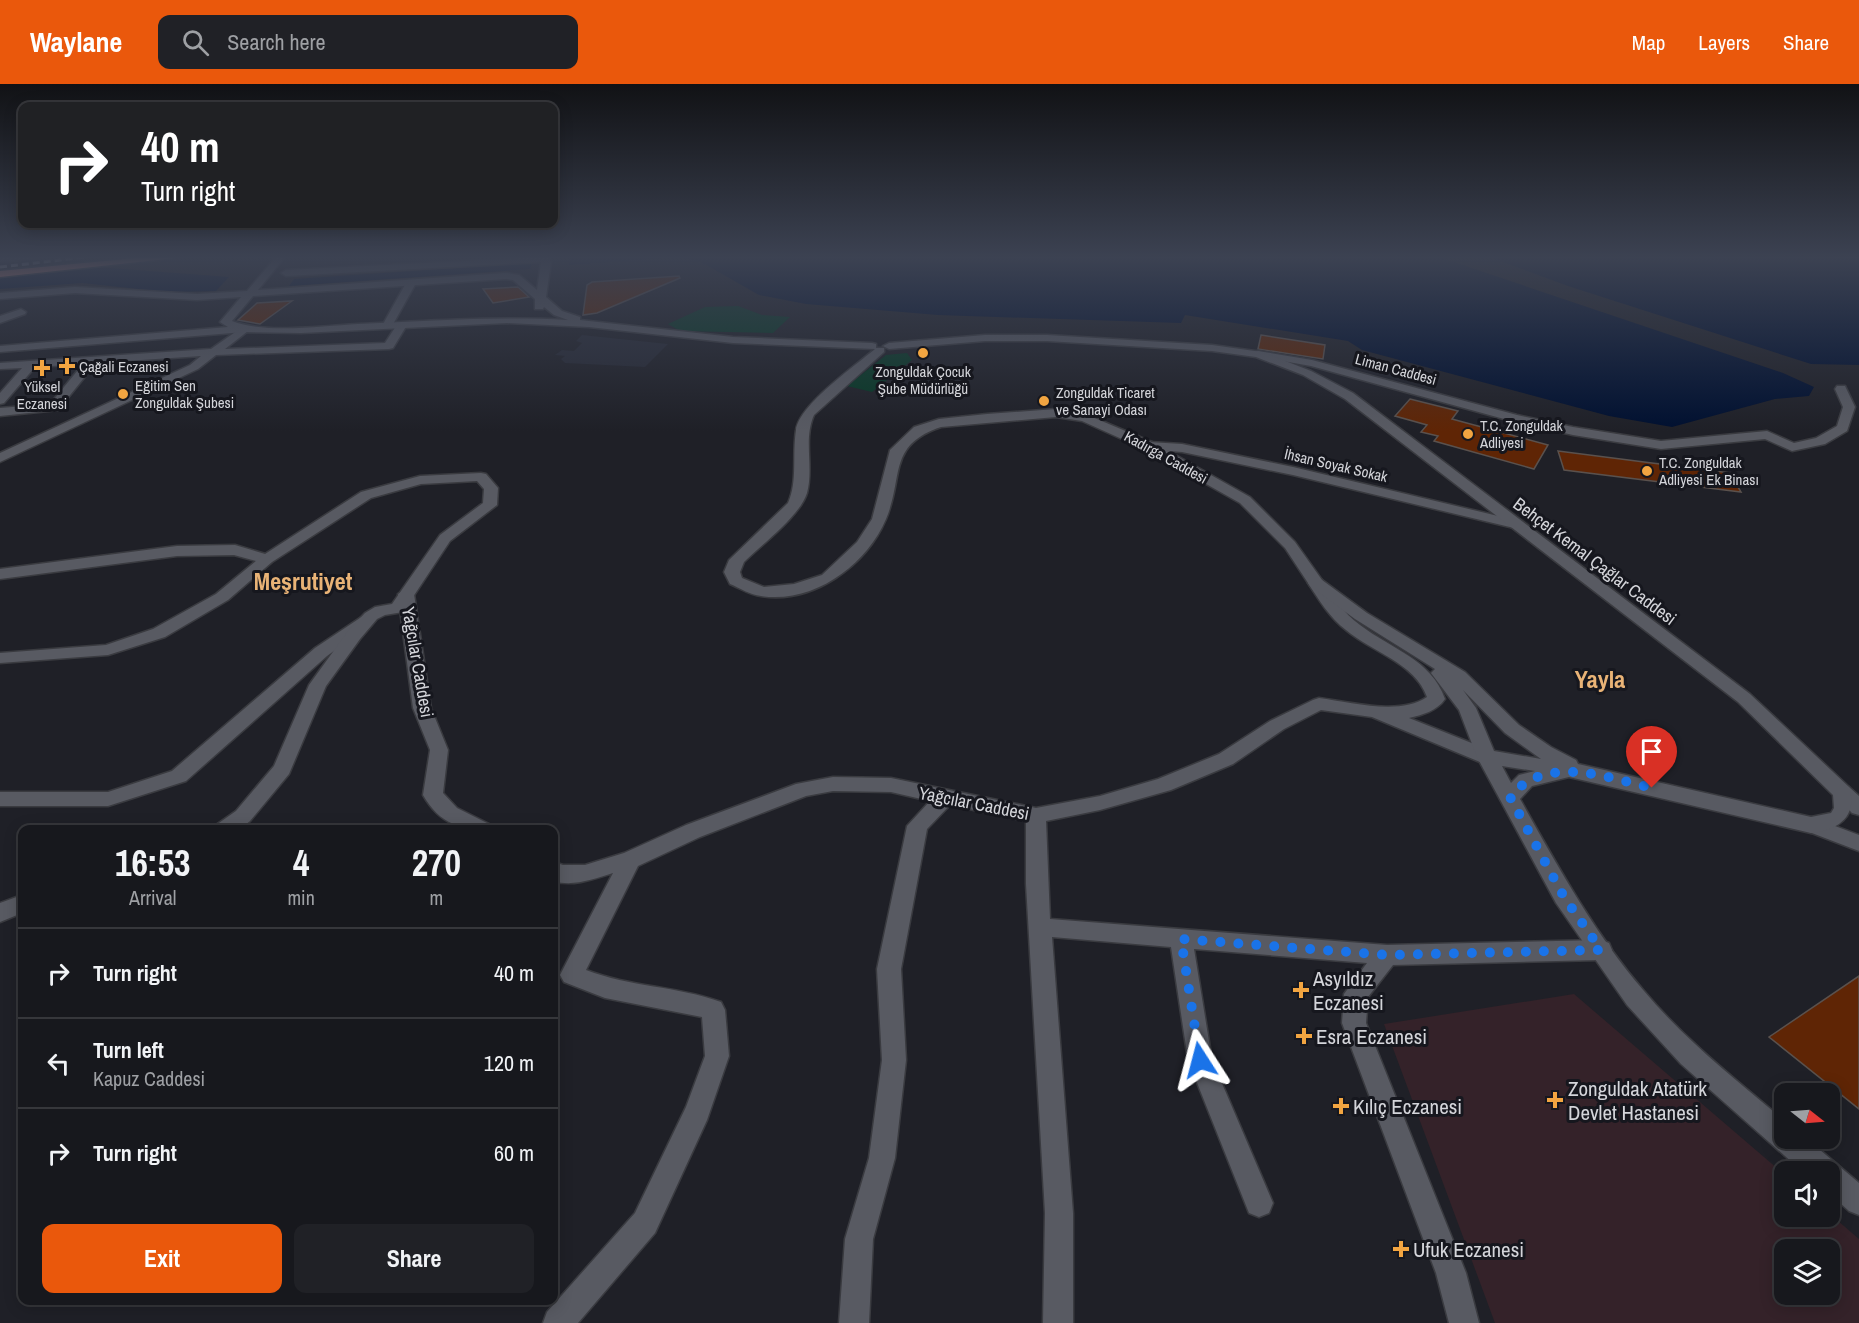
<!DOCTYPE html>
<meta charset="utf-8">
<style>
:root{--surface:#17181d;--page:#202126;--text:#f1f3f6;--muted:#9ea0a4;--line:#36373b;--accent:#ea580c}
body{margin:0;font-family:"Archivo Narrow",sans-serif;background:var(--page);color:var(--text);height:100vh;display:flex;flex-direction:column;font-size:22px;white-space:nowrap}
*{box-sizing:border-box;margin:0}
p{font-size:20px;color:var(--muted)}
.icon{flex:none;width:33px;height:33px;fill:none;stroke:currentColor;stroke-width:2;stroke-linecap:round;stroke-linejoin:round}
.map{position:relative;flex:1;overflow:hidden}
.drawer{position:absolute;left:18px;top:741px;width:540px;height:480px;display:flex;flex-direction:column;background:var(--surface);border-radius:12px;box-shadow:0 3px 15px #0003,0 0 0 2px var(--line)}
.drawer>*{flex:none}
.banner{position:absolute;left:18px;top:18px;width:540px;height:126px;border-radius:12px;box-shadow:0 3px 15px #0003,0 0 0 2px var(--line);background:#202124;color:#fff;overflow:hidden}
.needle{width:39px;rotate:107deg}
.buttons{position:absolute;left:1774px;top:999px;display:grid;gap:12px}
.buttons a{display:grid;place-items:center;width:66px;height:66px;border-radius:12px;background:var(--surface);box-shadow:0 3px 15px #0003,0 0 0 2px var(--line);font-size:30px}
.pin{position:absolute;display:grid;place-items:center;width:51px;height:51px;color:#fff;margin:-62px -26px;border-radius:50% 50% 50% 0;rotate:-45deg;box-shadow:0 0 6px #0007}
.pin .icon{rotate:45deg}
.me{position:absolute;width:66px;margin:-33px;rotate:351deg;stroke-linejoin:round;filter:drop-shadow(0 0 4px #0008)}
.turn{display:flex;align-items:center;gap:21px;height:126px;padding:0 24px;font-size:27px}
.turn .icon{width:78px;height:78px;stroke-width:2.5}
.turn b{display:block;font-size:42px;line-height:51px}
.eta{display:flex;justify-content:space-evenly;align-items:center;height:102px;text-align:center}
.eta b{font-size:36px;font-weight:700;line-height:42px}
.button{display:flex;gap:12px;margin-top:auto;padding:12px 24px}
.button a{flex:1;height:69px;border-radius:12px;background:var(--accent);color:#fff;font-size:24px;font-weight:700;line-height:69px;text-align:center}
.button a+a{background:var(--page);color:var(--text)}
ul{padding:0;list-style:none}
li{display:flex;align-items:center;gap:18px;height:90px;padding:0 24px;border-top:2px solid var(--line)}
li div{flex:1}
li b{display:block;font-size:22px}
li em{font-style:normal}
header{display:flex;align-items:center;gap:36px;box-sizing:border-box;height:84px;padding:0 30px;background:var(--accent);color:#fff}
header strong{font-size:28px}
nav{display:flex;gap:33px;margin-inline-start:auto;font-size:21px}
.search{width:420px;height:54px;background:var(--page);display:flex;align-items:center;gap:15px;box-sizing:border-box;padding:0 21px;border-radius:12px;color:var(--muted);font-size:22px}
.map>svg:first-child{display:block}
.built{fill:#262934}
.medical{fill:#342229;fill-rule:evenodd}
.green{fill:#063825}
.water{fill:#001030}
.building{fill:#5f2505;stroke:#5a514d;stroke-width:1.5}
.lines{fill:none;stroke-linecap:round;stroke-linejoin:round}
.street-casing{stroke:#3a3b40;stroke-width:3}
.secondary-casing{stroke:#3a3b40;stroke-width:3}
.highway-casing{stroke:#3a3b40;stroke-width:3}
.street{fill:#585a62;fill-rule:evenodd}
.secondary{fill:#585a62;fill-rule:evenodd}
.highway{fill:#e78b7e;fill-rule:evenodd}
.rail{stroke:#b7b8be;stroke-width:3;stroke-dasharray:7 4;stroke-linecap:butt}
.route{stroke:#1a73e8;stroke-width:10;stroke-dasharray:0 18}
.poi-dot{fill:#f2a541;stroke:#16171e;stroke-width:2}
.labels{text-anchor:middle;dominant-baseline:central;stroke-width:6;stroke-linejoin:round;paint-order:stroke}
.far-poi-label{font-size:15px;fill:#d4d5da;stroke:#16171e;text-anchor:start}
.far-street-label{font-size:15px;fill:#d4d5da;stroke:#16171e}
.street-label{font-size:18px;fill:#d4d5da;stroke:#16171e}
.near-poi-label{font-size:21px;fill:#d4d5da;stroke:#16171e;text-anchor:start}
.district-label{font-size:24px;font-weight:bold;fill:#e9b376;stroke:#16171e}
</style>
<header>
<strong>Waylane</strong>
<div class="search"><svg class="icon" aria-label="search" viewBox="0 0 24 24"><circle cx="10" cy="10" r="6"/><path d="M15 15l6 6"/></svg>Search here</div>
<nav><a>Map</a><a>Layers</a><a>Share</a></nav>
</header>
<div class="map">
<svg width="1859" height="1239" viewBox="0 0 1859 1239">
<rect width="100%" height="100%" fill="#1f2027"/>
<path class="built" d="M582,251L668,260L645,283L565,279L561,275L565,272L555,271L562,266L574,267L582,259L576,257Z"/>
<path class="medical" d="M1574,910L1785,1091V1132H1830V1130L1859,1155V1239H1495L1384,940ZM1785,1166H1830V1210H1785Z"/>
<path class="green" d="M738,222L762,231L790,233L773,249L680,247L668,240L705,223Z
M907,269L912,276L872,308L847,302L886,271Z"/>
<path class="water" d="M570,173H677L569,181Z
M680,173H1439L1783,289L1814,303L1809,312L1775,315L1672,343L1609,332L1362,266L1348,257L1185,231L1181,239L938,231L806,220L759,211L701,178Z
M1490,173H1859V281L1811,280L1568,202Z
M532,179L530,185L289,202L294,195Z
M93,183L110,184L229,193L216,207L167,208L82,199L0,205V193Z"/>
<path class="building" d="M679,192L680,194L597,229L583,231L587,201L592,198Z
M518,203L529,213L493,219L483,205Z
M292,217L260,240L238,236L257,219Z
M1261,251L1325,261L1323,275L1258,265Z
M1410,315L1458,327L1452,335L1548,361L1534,385L1434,357L1438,352L1421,348L1427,341L1395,332Z
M1558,367L1730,389L1741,408L1564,386Z
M1859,892V1025L1769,953Z"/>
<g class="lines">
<defs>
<path id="street" d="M411,196L416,199L392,242L383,244L382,242L406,199Z
M21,225L26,228L25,230L0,239V232Z
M398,239L407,241L393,264L389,265L216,271L198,285L0,378V369L190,281L201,272L96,279L58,326L0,332V324L50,320L83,280L35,283L4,319L0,320V309L22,284L0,285V279L211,265L244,242L249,245L248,247L225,265L385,259Z
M1258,267L1312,276L1517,331L1573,343L1661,357L1767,347L1794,359L1816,354L1837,342L1843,323L1835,305L1837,302H1845L1855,323L1847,347L1825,360L1792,367L1765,355L1661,365L1573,351L1515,338L1311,282L1254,272V268Z
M1149,358L1182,360L1293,383L1519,437L1521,440L1514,444L1293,391L1182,368L1144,365L1142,362Z
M235,461L272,472L275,475L267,480L234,471L177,472L0,495V485L177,462Z
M1316,494L1322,496C1333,512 1343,529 1360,541C1391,565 1431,575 1445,615C1437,627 1422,631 1409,634L1494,668L1497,673L1494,678H1480L1372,633L1321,626L1284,645L1233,680L1171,706L1100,726L1046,737L1050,835L1387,861L1601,856L1609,859L1612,866L1609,873L1601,876L1393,881L1368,913L1366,939L1466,1189L1479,1239H1449L1436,1189L1342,939L1344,910L1367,879L1194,865L1212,976L1273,1119L1269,1129L1259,1133L1249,1129L1188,976L1171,863L1052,853L1073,1129V1239H1043L1045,1129L1026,800V737L950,721L927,745L901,885L906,976L895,1074L873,1155L869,1239H839L845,1155L869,1074L882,976L877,885L907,742L930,717L891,708L833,707L806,712L700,753L638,782L586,886C630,903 677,902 721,918L725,926L729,972L707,1036L655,1149L578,1239H543L547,1228L635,1129L686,1023L705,972L702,933L605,914L564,898L560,891L613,789C594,795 572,803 554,797V778L563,781H585L624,769L686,741L796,700L833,693L891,694L1036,724L1100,712L1158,695L1219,670L1270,637L1313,616L1319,614C1350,618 1400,632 1427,613C1415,579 1372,568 1346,546C1330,534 1319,516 1308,499Z
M406,505L414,510L431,624L448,666L443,709L457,724L491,741L494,746C462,746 440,741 423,711L430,666L413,624L398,510Z
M366,530L372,531L374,535L372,539L327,572L186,697L108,722H0V708H108L172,687L315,564Z
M1842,701L1849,703L1859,712V731L1852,729L1832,708L1835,703Z
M1811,733L1859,751V767L1804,746L1801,741L1804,736Z"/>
<path id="secondary" d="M0,173H47L0,178Z
M276,173H285L258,206L506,189L519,191L537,206L541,178L286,192L281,189L286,186L547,173L551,178L546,213L562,227L580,233V236L733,253L872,259L876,260V264H884V268L814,331C803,356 814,383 807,409C800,432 761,461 744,478L740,488L742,494L764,503L794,500L822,491L857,458L872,435L890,366L914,343L939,335L987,330L1056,325L1085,330L1154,359L1250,413L1295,458L1322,496L1367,529L1465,588L1519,641L1551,663L1576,676L1578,680L1811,733L1831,729L1834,724L1833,711L1738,618L1345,315L1303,291L1256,273L1212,267L1047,257H985L889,265L883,262L889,259L985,251H1047L1212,261L1262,268L1311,287L1353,309L1750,610L1849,703C1859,733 1836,747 1811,749L1569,693L1532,702L1520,715C1557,781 1594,849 1644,907C1685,956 1736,996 1785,1037V1054H1806L1859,1099V1131L1849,1127L1830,1110V1088H1803L1681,980L1627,921L1556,819L1477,673L1459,626L1431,589L1435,585L1355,535L1310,502L1285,464L1240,419L1144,365L1082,337L1056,333L941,343C887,361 904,393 886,435C866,482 813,520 761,512C750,511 740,504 730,500L724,488L729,476L788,419C798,397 792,371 796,346C799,321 855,282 875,265L733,259L589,243L507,239L301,249L244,248L0,268V262L228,243L220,238L241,213L197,216L75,209L0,215V209L75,203L197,210L247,207ZM506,195L513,196L535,215V225H543L544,223L554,231L568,236C498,232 428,237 358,240C322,242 265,250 232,237L253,212ZM1463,606L1505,649L1541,675L1494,667L1476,624ZM1502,682L1535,687L1519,691L1511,699Z
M481,389L486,390L498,404L497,421L450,457L403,528L385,531L377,535L360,555L326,602L289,690L250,737L239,746H213L216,741L236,727L274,682L309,601L348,547L365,529L375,523L392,520L440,451L483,419L484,405L477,397L421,400L371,414L272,478L228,516L165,553L108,571L0,579V569L106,561L153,545L216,510L262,472L361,408L420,392Z
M22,811V829L0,838V819Z"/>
<path id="highway" d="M146,173H185L0,193V187Z"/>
</defs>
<use href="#street" class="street-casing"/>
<use href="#secondary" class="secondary-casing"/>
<use href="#highway" class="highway-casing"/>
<use href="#street" class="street"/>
<use href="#secondary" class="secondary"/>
<use href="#highway" class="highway"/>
<path class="rail" d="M0,183L86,173"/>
</g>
<linearGradient id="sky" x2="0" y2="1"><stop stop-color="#111215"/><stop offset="0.5" stop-color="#3c4252"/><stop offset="1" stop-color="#3c4252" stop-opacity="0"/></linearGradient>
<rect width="1859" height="347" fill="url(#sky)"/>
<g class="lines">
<path class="route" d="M1200,976L1181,855L1387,871L1601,866L1564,813L1510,713C1545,670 1606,693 1652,704"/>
</g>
<g class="poi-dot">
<circle cx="923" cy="269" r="6"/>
<path d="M64 273h6v6h6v6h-6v6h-6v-6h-6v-6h6z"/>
<path d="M39 275h6v6h6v6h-6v6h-6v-6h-6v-6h6z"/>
<circle cx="123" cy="310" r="6"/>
<circle cx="1044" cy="317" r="6"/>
<circle cx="1468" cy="350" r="6"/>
<circle cx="1647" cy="387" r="6"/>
<path d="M1298 897h6v6h6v6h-6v6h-6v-6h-6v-6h6z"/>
<path d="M1301 943h6v6h6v6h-6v6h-6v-6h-6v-6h6z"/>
<path d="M1552 1007h6v6h6v6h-6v6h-6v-6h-6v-6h6z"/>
<path d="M1338 1013h6v6h6v6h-6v6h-6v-6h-6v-6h6z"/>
<path d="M1398 1156h6v6h6v6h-6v6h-6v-6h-6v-6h6z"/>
</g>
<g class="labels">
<g class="far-poi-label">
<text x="79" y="282">Çağali Eczanesi</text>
<text x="923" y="287" text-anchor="middle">Zonguldak Çocuk<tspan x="923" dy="17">Şube Müdürlüğü</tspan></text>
<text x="135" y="301">Eğitim Sen<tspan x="135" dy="17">Zonguldak Şubesi</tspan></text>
<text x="42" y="302" text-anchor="middle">Yüksel<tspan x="42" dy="17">Eczanesi</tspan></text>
<text x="1056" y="308">Zonguldak Ticaret<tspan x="1056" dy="17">ve Sanayi Odası</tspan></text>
<text x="1480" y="341">T.C. Zonguldak<tspan x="1480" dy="17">Adliyesi</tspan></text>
<text x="1659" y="378">T.C. Zonguldak<tspan x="1659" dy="17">Adliyesi Ek Binası</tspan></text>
</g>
<g class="far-street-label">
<text transform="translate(1396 285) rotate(15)">Liman Caddesi</text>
<text transform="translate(1166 373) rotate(29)">Kadırga Caddesi</text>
<text transform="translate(1336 381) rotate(13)">İhsan Soyak Sokak</text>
</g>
<g class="street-label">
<text transform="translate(1595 477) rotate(37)">Behçet Kemal Çağlar Caddesi</text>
<text transform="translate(418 578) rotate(80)">Yağcılar Caddesi</text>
<text transform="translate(974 719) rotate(11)">Yağcılar Caddesi</text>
</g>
<g class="near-poi-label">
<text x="1313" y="894">Asyıldız<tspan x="1313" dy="24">Eczanesi</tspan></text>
<text x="1316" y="952">Esra Eczanesi</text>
<text x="1568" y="1004">Zonguldak Atatürk<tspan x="1568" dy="24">Devlet Hastanesi</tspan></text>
<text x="1353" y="1022">Kılıç Eczanesi</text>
<text x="1413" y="1165">Ufuk Eczanesi</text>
</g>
<g class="district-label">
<text x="303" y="497">Meşrutiyet</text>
<text x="1600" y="595">Yayla</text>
</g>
</g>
</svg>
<div class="buttons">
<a><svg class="needle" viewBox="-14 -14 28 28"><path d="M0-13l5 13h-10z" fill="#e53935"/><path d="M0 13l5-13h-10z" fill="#9ea0a4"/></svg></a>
<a><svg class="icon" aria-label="sound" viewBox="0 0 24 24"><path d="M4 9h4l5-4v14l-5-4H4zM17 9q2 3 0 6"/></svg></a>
<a><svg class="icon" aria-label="layers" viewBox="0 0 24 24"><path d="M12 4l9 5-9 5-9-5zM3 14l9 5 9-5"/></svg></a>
</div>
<div class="pin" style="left:1652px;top:704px;background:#d93025"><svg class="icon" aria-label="arrive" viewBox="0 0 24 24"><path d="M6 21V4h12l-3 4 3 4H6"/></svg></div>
<svg class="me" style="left:1200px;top:976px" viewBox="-20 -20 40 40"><path d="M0-17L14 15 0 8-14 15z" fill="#1a73e8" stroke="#fff" stroke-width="4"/></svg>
<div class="banner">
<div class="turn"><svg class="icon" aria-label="right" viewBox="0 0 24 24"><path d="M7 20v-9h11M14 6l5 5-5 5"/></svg><div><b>40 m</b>Turn right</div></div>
</div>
<section class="drawer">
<div class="eta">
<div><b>16:53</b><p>Arrival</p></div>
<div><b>4</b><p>min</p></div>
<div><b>270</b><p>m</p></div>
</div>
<ul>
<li><svg class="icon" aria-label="right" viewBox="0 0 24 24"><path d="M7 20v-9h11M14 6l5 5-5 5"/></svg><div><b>Turn right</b></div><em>40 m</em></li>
<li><svg class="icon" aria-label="left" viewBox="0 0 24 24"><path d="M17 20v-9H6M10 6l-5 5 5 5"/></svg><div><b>Turn left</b><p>Kapuz Caddesi</p></div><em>120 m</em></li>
<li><svg class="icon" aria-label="right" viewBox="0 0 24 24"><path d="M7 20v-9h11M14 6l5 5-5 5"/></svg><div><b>Turn right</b></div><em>60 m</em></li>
</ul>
<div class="button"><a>Exit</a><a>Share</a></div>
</section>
</div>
